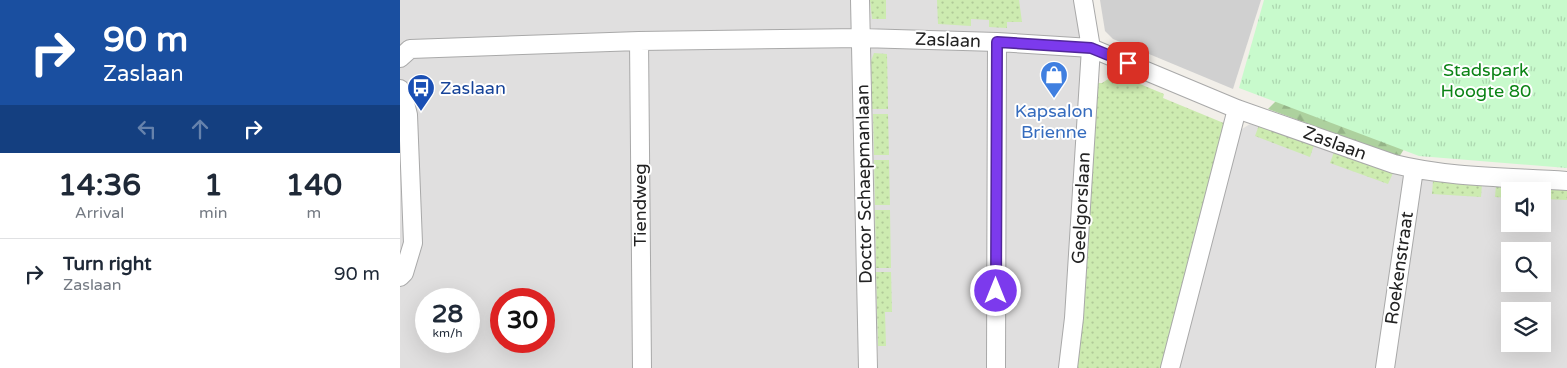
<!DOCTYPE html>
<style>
:root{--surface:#fff;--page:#f6f6f7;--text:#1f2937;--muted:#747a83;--line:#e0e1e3}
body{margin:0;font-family:"Varela Round",sans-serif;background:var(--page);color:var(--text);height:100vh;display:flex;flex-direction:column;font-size:19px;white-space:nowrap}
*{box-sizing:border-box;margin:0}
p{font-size:16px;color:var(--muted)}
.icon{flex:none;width:28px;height:28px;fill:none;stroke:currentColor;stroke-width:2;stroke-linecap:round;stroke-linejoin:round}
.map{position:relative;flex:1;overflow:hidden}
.panel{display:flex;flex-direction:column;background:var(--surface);width:400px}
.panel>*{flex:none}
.banner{background:#1a4fa0;color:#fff;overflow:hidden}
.buttons{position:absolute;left:1101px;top:182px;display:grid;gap:10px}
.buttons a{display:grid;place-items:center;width:50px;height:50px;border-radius:0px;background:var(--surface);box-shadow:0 5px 20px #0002;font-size:25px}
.speed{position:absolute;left:15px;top:288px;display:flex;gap:10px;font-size:25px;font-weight:700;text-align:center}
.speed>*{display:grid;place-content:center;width:65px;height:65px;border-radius:50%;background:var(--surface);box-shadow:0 5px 20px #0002;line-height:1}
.speed small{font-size:12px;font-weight:400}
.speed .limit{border:8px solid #d22;background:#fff;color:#111}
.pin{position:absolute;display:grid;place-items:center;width:42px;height:42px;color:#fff;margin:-21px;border-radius:10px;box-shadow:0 2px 8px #0006}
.me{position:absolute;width:55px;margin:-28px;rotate:0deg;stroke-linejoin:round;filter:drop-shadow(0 0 4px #0008)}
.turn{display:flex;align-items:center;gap:18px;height:105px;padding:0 20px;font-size:22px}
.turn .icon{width:65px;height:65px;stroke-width:2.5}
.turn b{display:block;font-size:35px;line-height:42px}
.lanes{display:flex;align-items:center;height:48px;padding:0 20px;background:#0003;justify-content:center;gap:25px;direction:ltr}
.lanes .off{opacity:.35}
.eta{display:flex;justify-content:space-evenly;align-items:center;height:85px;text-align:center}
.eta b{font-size:30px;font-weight:700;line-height:35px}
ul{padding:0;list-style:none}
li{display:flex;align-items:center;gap:15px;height:70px;padding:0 20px;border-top:1px solid var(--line)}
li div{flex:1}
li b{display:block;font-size:19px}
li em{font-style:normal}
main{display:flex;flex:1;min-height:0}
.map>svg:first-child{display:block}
.residential{fill:#e0dfdf;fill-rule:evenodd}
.religious{fill:#d0d0d0}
.grass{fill:url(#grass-dots)}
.forest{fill:url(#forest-firs)}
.park{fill:url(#park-tufts)}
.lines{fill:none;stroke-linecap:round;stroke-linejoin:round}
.street-casing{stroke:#a9a9a9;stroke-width:20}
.street{stroke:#fff;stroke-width:18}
.route-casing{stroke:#51269a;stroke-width:12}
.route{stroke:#7c3aed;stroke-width:9}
.labels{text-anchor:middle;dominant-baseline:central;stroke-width:4;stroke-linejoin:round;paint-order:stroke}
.street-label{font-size:18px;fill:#222;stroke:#fff}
.park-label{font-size:18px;fill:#0c8416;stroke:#fff}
.transit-label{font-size:18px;fill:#164399;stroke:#fff;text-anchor:start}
.shop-label{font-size:18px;fill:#366cbe;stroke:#fff}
</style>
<main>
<section class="panel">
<div class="banner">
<div class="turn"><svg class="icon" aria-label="right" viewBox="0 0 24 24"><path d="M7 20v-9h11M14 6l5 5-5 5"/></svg><div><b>90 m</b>Zaslaan</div></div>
<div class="lanes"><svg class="icon off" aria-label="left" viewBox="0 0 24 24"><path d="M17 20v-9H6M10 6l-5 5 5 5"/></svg><svg class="icon off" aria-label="ahead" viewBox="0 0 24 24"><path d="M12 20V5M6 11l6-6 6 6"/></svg><svg class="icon" aria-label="right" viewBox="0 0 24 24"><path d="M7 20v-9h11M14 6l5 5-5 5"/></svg></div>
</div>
<div class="eta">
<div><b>14:36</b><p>Arrival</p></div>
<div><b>1</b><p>min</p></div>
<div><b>140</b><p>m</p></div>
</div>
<ul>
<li><svg class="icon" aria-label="right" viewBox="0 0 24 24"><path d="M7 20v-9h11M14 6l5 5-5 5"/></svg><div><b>Turn right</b><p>Zaslaan</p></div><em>90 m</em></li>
</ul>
</section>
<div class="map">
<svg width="1167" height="368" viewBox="0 0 1167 368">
<defs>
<pattern id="grass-dots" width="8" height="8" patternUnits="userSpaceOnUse" patternTransform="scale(1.25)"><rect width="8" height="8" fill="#cdebb0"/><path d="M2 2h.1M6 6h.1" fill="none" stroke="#b0c997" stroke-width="1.8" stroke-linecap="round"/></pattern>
<pattern id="forest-firs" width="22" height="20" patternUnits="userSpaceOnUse" patternTransform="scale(1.25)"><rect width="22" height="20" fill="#add19e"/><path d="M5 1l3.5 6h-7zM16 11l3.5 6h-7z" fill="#95b388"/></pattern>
<pattern id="park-tufts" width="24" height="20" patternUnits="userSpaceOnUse" patternTransform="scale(1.25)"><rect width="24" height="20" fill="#c8facc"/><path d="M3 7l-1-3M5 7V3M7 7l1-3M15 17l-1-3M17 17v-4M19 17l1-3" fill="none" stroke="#acd6af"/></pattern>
</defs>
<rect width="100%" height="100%" fill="#f2efe9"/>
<path class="residential" d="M0,0H451L459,368H0ZM26,299H69V341H26ZM101,299H144V341H101Z
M470,0H677L680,22L681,70L669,283L661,368H478Z
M850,124L859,125L993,173L1033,181L1167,190V368H778L840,133L842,129ZM1110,191H1142V224H1110ZM1110,251H1142V284H1110ZM1110,311H1142V344H1110Z"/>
<path class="religious" d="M700,0H861L833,89L713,39L705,31Z"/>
<path class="grass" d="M470,0H486V19H472Z
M537,0H619L622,22H607V28L589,27V20L571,19V26L538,24Z
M474,53L487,54L488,109H472L471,61Z
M716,74L764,94L763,98L826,124L762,368H676L696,83H702Z
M473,114H488L489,155H474Z
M859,125L914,145L910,157L855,136Z
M934,152L993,173L988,184L930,163Z
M474,160H489L490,205H475Z
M1033,181L1082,184L1081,197L1032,194Z
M1096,185L1164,190L1167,191V200L1143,199L1142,191H1110V198L1095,197Z
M475,210H490L491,268H476Z
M476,272H491L492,312H485L486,346H478Z"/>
<path class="forest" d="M889,88L1015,132L999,157L868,109Z"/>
<path class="park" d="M864,0H1167V168L1019,156L839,88Z"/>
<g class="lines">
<defs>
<path id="street" d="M460,0L468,368
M239,41L242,368
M0,58L10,49L239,41L461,38L597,42L691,48L837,109L994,164C1050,178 1110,177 1167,181
M0,89L3,95L8,115L13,243L4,273L0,277
M596,368L597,42
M668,368L674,318L691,48L683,0
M770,368L837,109
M985,368L1014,169"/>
</defs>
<use href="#street" class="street-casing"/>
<use href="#street" class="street"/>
</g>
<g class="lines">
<defs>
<path id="route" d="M596,291L597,42L691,48L728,63"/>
</defs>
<use href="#route" class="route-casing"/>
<use href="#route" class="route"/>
</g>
<defs>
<symbol id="shop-pin" viewBox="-11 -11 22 30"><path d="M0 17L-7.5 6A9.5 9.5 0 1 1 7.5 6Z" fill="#3f7fe0" stroke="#fff"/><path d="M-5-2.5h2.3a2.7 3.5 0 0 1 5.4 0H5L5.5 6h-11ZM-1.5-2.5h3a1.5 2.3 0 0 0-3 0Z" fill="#fff"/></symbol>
<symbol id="bus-pin" viewBox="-11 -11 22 30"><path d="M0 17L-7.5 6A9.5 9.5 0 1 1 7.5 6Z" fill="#1a4fb4" stroke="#fff"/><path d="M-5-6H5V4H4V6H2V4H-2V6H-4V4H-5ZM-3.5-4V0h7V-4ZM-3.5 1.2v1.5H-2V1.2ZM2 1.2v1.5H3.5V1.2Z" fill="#fff"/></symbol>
</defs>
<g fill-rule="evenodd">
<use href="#shop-pin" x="638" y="59" width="32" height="43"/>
<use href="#bus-pin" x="5" y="72" width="32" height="43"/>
</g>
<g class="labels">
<g class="street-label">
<text transform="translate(548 40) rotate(2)">Zaslaan</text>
<text transform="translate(935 143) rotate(20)">Zaslaan</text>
<text transform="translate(464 184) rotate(-91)">Doctor Schaepmanlaan</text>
<text transform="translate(240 205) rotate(-90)">Tiendweg</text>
<text transform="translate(681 208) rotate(-87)">Geelgorslaan</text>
<text transform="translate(999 268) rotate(-82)">Roekenstraat</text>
</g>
<g class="park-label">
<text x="1086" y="70">Stadspark<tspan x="1086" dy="21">Hoogte 80</tspan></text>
</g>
<g class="transit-label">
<text x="40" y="88">Zaslaan</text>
</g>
<g class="shop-label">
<text x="654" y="111">Kapsalon<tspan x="654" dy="21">Brienne</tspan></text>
</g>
</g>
</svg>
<div class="buttons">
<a><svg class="icon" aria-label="sound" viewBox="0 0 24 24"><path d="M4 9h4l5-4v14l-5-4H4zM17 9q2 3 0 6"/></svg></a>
<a><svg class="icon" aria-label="search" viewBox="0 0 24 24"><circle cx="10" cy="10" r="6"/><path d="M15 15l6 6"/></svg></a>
<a><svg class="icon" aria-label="layers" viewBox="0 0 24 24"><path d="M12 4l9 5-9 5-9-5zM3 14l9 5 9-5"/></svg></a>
</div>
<div class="speed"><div>28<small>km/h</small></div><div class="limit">30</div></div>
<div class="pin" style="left:728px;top:63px;background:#d93025"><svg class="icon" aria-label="arrive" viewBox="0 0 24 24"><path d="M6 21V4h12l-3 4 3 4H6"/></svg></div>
<svg class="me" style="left:596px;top:291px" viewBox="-20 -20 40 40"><circle r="17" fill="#7c3aed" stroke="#fff" stroke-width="3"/><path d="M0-11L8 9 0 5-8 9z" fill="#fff"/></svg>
</div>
</main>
